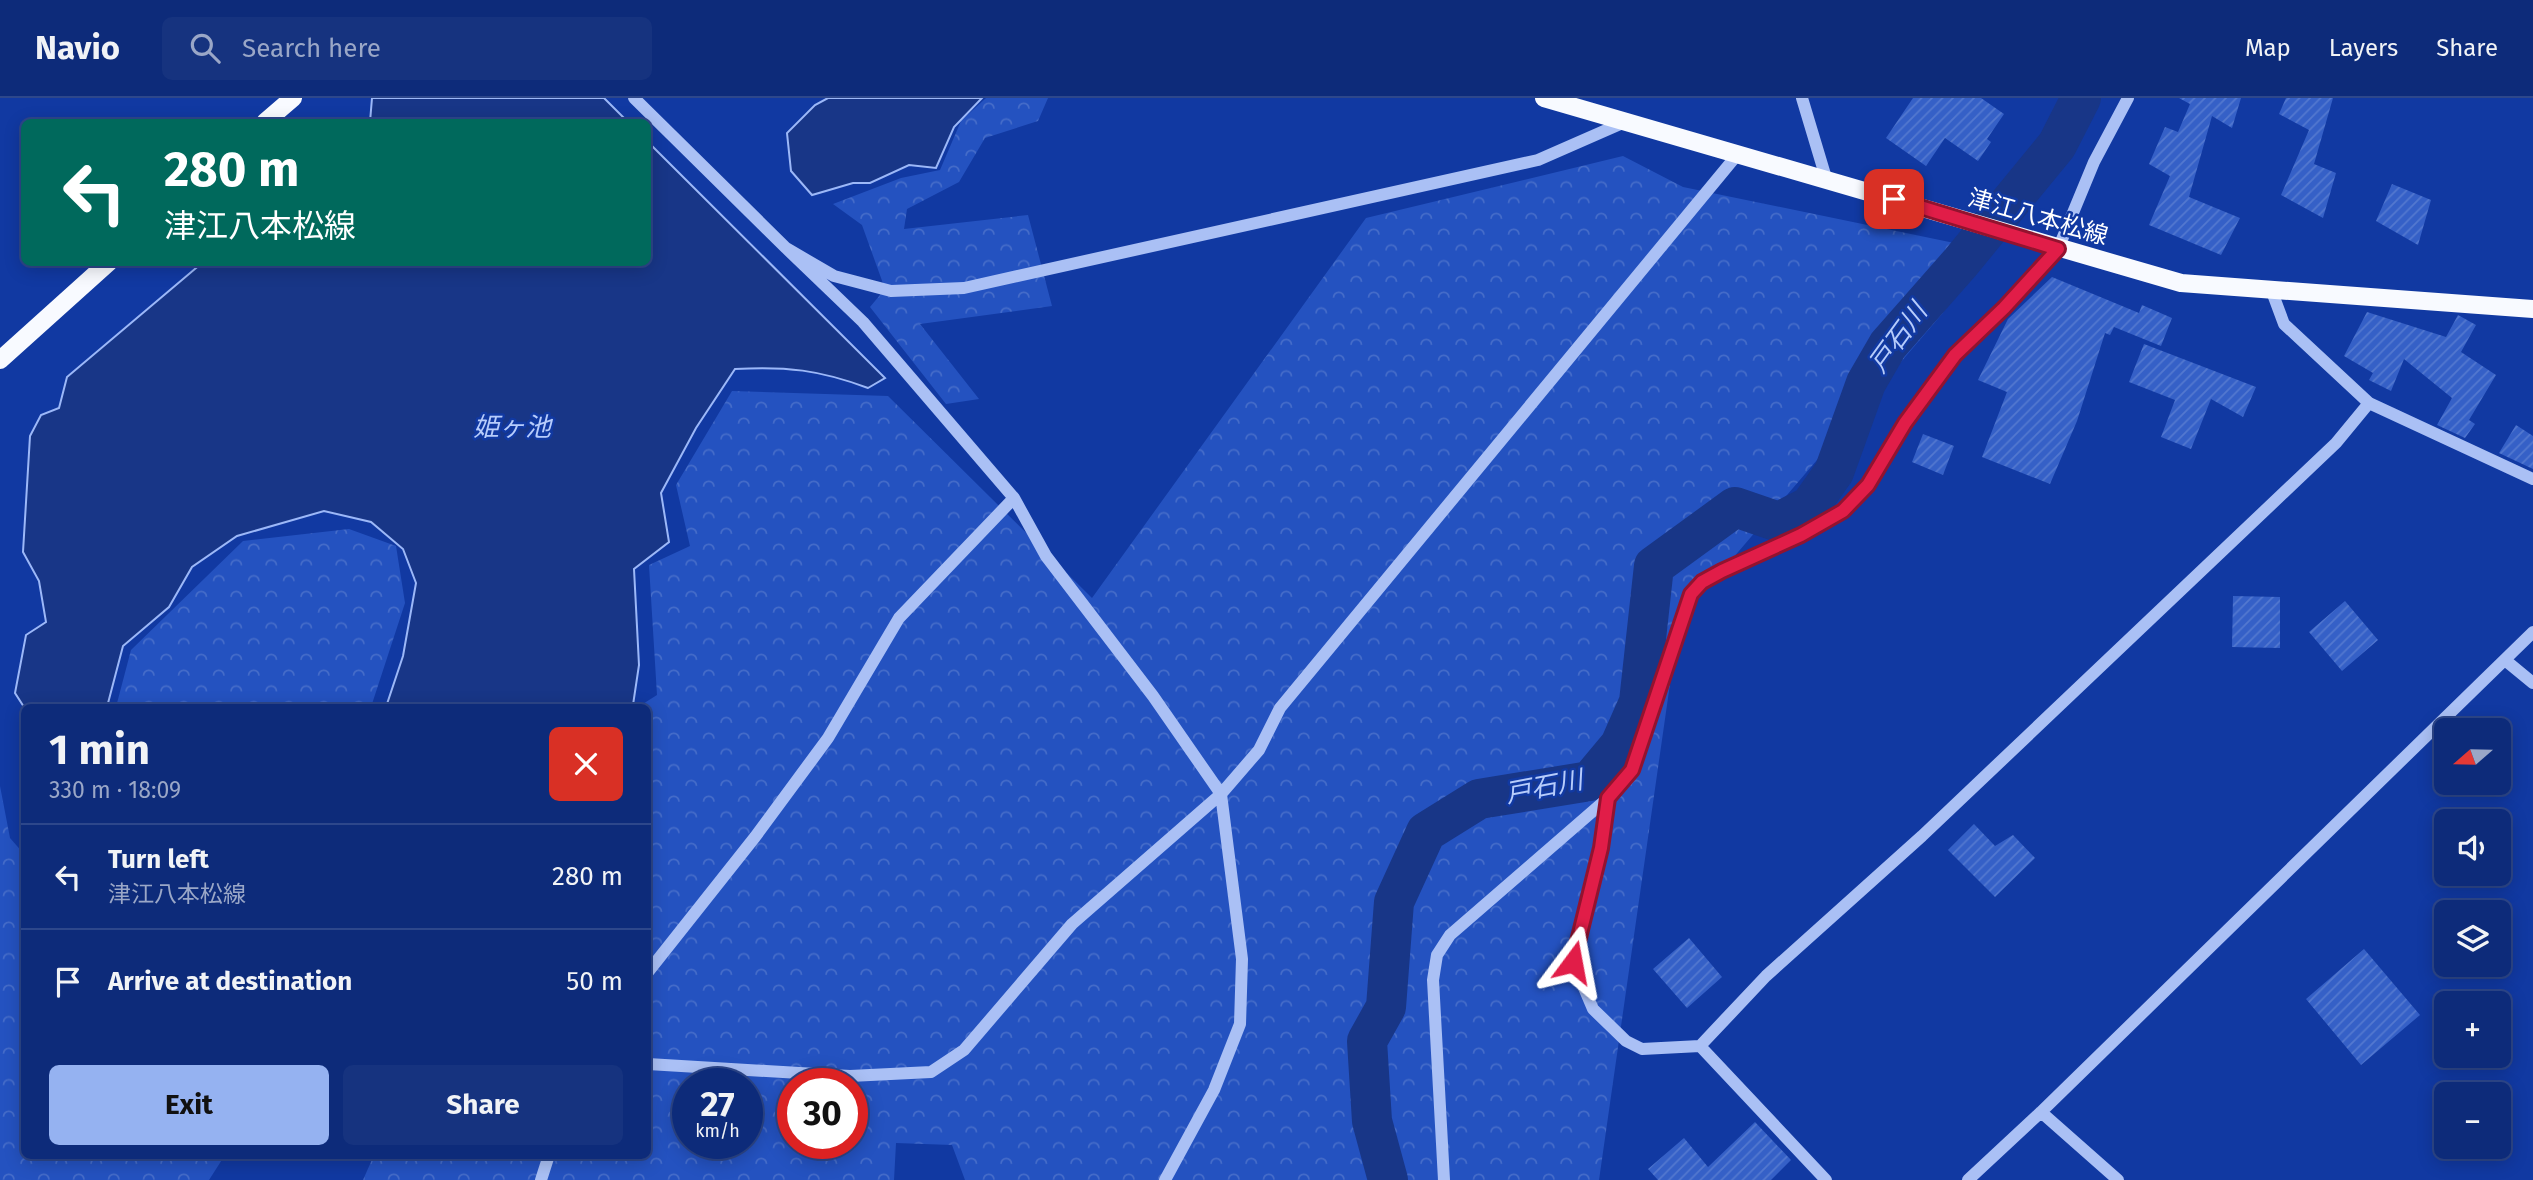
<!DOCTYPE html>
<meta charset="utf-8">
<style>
:root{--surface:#0d2b7a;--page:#16337f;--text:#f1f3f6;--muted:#9aa7c7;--line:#2d478b;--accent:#95b2f1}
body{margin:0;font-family:"Fira Sans","Noto Sans JP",sans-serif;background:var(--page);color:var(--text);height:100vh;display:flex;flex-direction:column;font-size:26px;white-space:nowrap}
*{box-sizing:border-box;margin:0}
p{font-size:23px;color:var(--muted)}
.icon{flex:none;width:38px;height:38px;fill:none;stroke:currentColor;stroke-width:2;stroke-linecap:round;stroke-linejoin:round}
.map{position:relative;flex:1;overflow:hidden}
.details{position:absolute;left:21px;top:606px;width:630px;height:455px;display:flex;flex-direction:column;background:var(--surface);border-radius:10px;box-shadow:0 4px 18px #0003,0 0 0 2px var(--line)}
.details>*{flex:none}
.hud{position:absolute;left:21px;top:21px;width:630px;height:147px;border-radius:10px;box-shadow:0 4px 18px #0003,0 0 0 2px var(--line);background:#00695c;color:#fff;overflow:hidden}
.needle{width:46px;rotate:250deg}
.fabs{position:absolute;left:2434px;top:620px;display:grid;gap:14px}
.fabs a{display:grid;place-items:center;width:77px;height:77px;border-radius:10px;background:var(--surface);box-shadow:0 4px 18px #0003,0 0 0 2px var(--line);font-size:35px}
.speed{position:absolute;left:672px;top:970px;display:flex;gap:14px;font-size:35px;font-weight:700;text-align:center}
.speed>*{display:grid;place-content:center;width:91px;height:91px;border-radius:50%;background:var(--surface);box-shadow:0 4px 18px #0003,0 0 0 2px var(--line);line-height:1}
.speed small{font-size:18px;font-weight:400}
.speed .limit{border:10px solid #d22;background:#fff;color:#111}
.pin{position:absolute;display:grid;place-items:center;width:60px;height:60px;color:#fff;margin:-30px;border-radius:14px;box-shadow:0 4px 10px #0006}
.me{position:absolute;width:77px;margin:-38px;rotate:13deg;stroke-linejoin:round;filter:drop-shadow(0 0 5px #0008)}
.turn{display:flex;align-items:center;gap:24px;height:147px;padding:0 28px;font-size:32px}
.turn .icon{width:91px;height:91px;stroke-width:2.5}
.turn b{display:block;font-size:49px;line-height:60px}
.round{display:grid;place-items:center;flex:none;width:74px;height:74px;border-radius:10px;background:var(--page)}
.overview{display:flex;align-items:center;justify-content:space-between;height:119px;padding:0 28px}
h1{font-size:42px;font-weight:700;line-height:52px}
.cta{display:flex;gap:14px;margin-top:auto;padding:14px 28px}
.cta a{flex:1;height:80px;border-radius:10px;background:var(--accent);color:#111;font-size:28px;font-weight:700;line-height:80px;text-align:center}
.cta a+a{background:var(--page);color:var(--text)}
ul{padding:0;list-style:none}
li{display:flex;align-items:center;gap:21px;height:105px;padding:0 28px;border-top:2px solid var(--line)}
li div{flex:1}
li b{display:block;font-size:26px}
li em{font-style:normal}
header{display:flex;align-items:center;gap:42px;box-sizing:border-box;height:98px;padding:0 35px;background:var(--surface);border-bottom:2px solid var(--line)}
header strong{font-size:33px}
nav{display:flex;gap:38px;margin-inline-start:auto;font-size:24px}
.search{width:490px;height:63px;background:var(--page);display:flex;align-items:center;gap:18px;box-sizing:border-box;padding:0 24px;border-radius:10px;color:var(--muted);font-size:26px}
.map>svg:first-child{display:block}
.forest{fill:url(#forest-crowns);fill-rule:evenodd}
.water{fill:#183687;stroke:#9cb8f8;stroke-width:2}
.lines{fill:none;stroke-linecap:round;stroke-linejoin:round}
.river{stroke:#183687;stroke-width:40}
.building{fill:url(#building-hatch)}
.minor{stroke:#aac0f5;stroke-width:12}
.major{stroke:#f8faff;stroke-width:18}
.route-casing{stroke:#92132f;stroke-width:18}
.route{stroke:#e11d48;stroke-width:12}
.labels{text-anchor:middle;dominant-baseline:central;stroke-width:5;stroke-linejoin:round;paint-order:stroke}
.street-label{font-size:24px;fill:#fff;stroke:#1139a2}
.water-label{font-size:26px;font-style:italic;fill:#b7ccfb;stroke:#1139a2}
</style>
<header>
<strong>Navio</strong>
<div class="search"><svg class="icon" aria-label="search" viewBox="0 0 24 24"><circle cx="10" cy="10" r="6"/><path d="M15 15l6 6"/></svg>Search here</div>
<nav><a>Map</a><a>Layers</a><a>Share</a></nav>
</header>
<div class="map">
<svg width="2533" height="1082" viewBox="0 0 2533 1082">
<defs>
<pattern id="forest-crowns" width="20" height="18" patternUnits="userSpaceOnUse" patternTransform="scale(1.75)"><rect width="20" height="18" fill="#2452c0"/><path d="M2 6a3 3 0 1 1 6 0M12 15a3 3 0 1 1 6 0" fill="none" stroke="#456cc9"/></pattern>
<pattern id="building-hatch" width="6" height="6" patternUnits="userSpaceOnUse" patternTransform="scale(1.75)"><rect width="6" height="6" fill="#3560c7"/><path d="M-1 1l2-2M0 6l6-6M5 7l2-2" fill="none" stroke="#5378cf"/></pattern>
</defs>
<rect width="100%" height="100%" fill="#1139a2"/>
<path class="forest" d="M986,0H1048L1038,23L985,40L959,84L907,111L904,131L1028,117L1052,208L920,226L979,301L946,306L870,209L885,191L862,127L833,106L901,80L940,72L961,23Z
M1623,58L1683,89L1988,152L1942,216L1679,523L1599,1082H965L952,1047L896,1045L894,1082H363L374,1057H648V609H638L657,597L649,467L690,448L676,387L732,293L888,298L1092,500L1366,120ZM688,985H747V1045H688ZM793,985H852V1045H793Z
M349,431L396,448L405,505L371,609H116L131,552L243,443Z
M0,688L10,740L24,756V1057H225L209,1082H0Z"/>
<path class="water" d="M372,0H604L628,24H370Z
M828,0H982L954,29L936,70L909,67L870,85H853L812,97L791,73L787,35L815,7Z
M648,44L885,280L868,290C820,272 786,268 735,271L696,330L661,395L669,444L634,471L639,567L633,607L386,609L403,558L416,485L403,451L371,424L324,413L237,438L192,469L169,509L123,548L107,609H24L15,595L26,537L46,524L39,483L23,454L30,338L41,317L59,310L67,279L202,165L648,164Z"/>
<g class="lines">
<path class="river" d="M1388,1082L1372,1023L1367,943L1386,909L1394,804L1426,734L1479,701L1590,683L1620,647L1639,604L1654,468L1735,409L1779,424L1810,408L1834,374L1866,285L1888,247L1961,164L2057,47L2081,0"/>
</g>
<path class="building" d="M1913,0H1981L2004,16L1987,41L1991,44L1978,63L1945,40L1926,68L1886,40Z
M2179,0H2241L2232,30L2212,18L2189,99L2240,120L2221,157L2149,127L2170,78L2149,66L2165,29L2178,34L2190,6Z
M2286,0H2333L2314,66L2336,75L2323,120L2281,97L2309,32L2279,16Z
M2392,86L2431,102L2418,147L2376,123Z
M2052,179L2139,215L2142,207L2172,220L2161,248L2114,229L2110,237L2105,235L2077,323L2050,386L1982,359L2007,294L1978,282L2008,221Z
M2367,214L2446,239L2458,217L2476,227L2461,254L2496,277L2469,322L2475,326L2465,340L2437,327L2452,300L2404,261L2391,293L2369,282L2373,275L2344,258Z
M2144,246L2256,289L2243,319L2211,301L2191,351L2161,339L2175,302L2129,284Z
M2516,327L2533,338V371L2499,355Z
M1923,336L1954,348L1943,377L1912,364Z
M2233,498L2280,499V550L2232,549Z
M2345,503L2378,542L2342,573L2309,534Z
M1974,726L1995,748L2013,737L2035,760L1995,799L1948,752Z
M1689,840L1722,879L1687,910L1653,871Z
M2364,851L2420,917L2361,967L2306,901Z
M1755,1024L1791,1062L1771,1082H1658L1648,1071L1684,1040L1708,1069Z"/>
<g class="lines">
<path class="minor" d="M634,0L786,150L834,178L891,193L964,190L1538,62L1627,23
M1802,0L1826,80
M786,150L863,224L1014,400L1046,458L1153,598L1221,696L1242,861L1240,926L1214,992L1165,1082
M2271,191L2284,226L2369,305L2533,381
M2505,562L2533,585
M1608,700L1601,749L1573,864L1593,911L1626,943L1642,951L1700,948L1766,878L1922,738L2336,345L2369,305
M648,874L755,739L828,640L899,520L1014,400
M1700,948L1826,1082
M648,966L850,978L931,974L964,952L1072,826L1221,696L1259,652L1280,610L1737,57
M2041,1014L2118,1082
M541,1082L549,1057
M1444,1082L1433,882L1437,857L1450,837L1608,700L1632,672L1691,496L1702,484L1722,473L1801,437L1843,413L1868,387L1905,325L1955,257L2004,210L2058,151L2094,64L2128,0
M1968,1082L2041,1014L2533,534"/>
<path class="major" d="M1544,0L2181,185L2533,211
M265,24L293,0
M0,262L109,164"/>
</g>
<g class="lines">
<defs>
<path id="route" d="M1573,864L1601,750L1608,700L1632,672L1691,496L1702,484L1722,473L1801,437L1843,413L1868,387L1905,325L1955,257L2004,210L2058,151L1894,101"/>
</defs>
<use href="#route" class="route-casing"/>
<use href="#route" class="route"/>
</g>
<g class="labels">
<g class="street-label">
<text transform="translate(2038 119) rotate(16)">津江八本松線</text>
</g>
<g class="water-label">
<text transform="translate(1898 240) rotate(-54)">戸石川</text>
<text x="512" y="329">姫ヶ池</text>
<text transform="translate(1544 689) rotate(-11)">戸石川</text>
</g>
</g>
</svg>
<div class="fabs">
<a><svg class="needle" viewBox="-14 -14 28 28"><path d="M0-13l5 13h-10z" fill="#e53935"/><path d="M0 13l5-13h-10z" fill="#9aa7c7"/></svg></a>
<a><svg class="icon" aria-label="sound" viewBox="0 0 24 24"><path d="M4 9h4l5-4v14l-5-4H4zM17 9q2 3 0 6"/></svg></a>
<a><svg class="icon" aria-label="layers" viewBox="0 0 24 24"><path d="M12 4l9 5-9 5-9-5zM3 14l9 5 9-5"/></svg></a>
<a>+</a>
<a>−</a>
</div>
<div class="speed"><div>27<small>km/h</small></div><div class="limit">30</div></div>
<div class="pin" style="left:1894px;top:101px;background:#d93025"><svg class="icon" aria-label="arrive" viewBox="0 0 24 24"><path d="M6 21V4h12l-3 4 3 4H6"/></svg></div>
<svg class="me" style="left:1573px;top:864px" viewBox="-20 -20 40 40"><path d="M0-17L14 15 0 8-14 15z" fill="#e11d48" stroke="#fff" stroke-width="4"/></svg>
<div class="hud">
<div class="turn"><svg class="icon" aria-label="left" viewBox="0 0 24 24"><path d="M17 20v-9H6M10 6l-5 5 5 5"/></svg><div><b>280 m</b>津江八本松線</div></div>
</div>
<section class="details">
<div class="overview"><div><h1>1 min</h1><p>330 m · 18:09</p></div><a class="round" style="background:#d93025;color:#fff"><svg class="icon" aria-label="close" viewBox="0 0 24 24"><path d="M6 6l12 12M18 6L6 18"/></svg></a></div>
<ul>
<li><svg class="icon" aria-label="left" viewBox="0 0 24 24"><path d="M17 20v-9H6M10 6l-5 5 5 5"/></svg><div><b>Turn left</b><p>津江八本松線</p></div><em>280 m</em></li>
<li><svg class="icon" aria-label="arrive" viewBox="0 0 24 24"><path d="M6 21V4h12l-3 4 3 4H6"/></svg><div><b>Arrive at destination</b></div><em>50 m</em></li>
</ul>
<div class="cta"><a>Exit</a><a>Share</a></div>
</section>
</div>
